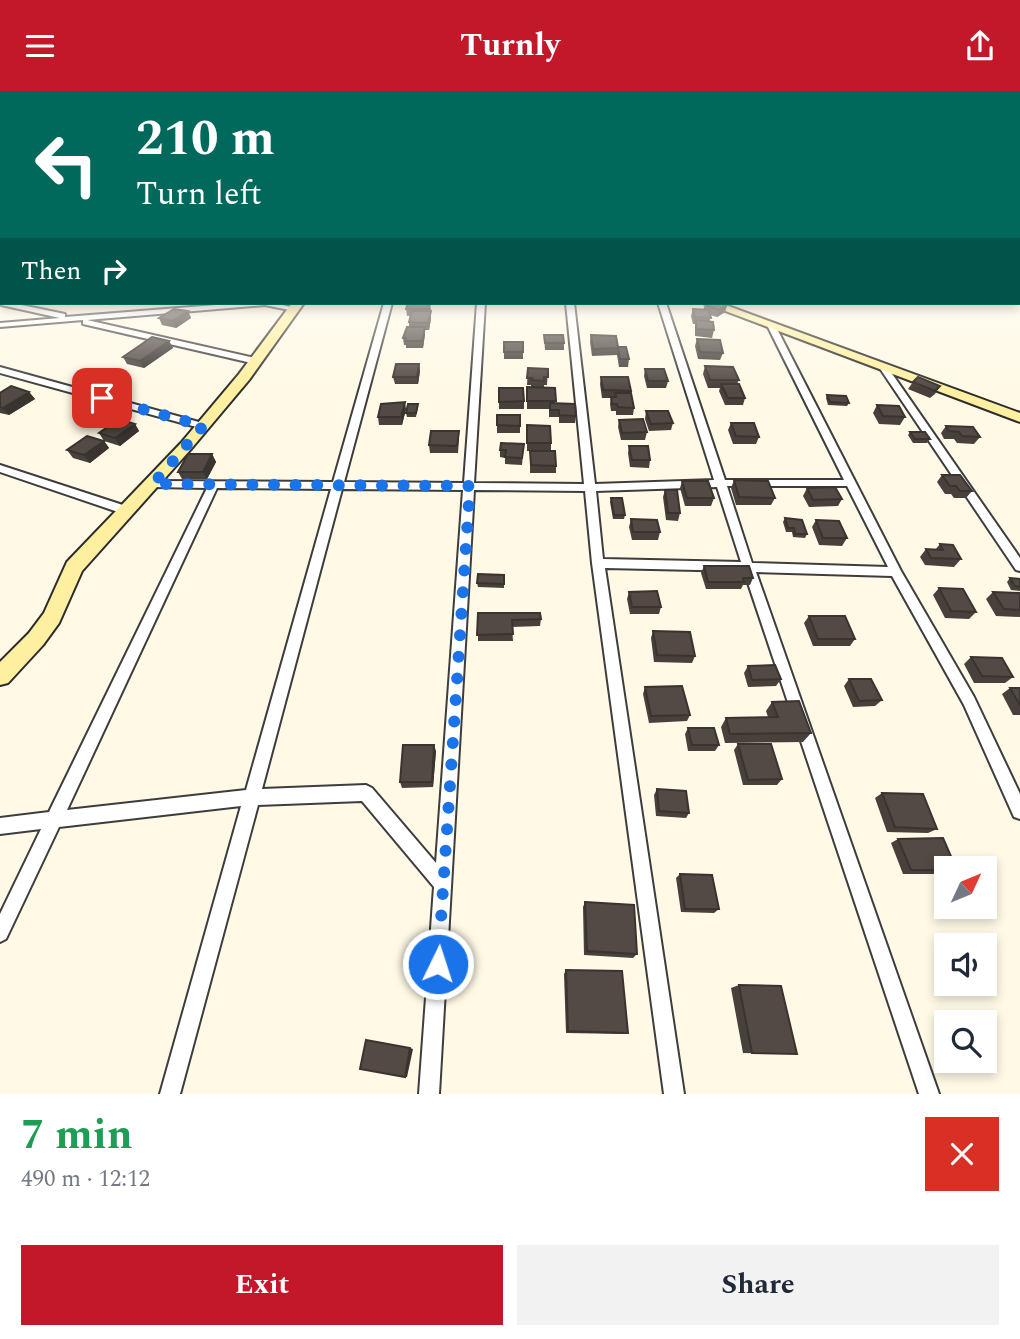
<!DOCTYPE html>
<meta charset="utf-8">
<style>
:root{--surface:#fff;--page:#f2f2f3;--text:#1f2937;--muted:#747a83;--accent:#c3182a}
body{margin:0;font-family:Spectral,serif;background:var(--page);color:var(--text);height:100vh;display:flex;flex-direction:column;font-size:26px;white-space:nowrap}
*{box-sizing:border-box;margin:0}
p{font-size:23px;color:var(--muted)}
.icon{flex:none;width:38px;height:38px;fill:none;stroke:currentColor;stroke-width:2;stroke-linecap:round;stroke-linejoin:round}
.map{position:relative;height:1003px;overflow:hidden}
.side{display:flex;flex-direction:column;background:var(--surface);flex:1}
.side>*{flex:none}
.hud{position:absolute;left:0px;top:0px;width:1020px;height:214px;box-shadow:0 4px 10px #0003;background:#00695c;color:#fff;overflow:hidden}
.needle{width:46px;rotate:46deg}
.buttons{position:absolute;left:934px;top:765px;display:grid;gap:14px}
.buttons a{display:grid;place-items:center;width:63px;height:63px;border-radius:0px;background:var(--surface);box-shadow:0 4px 10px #0003;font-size:35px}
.pin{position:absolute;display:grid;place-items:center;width:60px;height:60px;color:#fff;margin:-30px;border-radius:14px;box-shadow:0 4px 10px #0006}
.me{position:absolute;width:77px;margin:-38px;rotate:4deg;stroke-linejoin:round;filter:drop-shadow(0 0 5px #0008)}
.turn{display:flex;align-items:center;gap:24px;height:147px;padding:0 21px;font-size:32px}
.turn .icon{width:91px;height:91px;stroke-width:2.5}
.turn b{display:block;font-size:49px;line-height:60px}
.then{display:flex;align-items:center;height:66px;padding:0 21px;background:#0003;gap:14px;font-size:26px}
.round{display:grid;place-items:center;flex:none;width:74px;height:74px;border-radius:0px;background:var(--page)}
.overview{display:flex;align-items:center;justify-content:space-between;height:119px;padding:0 21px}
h1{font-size:42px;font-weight:700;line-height:52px;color:#1e9e55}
.button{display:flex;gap:14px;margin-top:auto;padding:14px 21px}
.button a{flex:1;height:80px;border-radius:0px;background:var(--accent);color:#fff;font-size:28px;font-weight:700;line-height:80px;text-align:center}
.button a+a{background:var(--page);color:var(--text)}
header{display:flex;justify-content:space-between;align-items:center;height:91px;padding:0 21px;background:var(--accent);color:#fff;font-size:32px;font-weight:700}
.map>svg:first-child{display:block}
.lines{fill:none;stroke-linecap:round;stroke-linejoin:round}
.street-casing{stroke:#3d3d3d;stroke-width:4}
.secondary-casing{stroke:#2c2c2c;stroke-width:4}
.street{fill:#fff;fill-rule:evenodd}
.secondary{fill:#fff0a1;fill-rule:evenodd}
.wall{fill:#47403b}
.shaded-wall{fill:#3a3430}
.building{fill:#534a45;stroke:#3a3430;stroke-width:2}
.route{stroke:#1a73e8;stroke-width:12;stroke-dasharray:0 21.6}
</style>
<header><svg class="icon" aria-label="menu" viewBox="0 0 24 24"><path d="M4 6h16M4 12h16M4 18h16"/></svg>Turnly<svg class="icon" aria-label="share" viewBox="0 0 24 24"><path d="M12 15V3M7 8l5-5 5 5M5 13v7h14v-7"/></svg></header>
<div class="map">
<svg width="1020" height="1003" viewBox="0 0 1020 1003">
<rect width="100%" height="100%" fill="#fff9e6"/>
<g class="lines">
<defs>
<path id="street" d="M0,157H2V160H0Z
M2,210L65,223V226L241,212H275L298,218L294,220L265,214L87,229L259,268V272L256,273L83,233V229L0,236V232L60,227L1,214Z
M384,212H392L344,391L464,392L477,212H485L474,392L584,393L566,212H574L595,393L714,389L658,212H666L725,389H844L767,234L774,232L901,480L974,606L1020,703V728L1014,726L964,614L892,485L756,481L939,1003H919L744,480L605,477L684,1003H664L592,472L585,400L474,399L439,1003H419L434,796L362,710L258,714L180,1003H160L241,715L59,736L6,848L0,851V823L41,738L0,743V727L49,721L207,397L153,396L148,393L153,390L333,391ZM727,395H847L888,476L752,472ZM717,396L741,471L603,468L596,400ZM217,397L331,398L246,699L67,719ZM342,398L463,399L436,772L372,697L366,694L262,698Z
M883,273L886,274L1020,467V480L1016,479L879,276Z
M0,276L206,333L208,335L203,338L200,337L0,282Z
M0,374L132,417L133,420L132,423H124L0,381Z"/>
<path id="secondary" d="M292,212H304L249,289L191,358L82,480L59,532L43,554L8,592L0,594V571L29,542L44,522L67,471L181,352L239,283Z
M704,212H720L1020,322V331Z"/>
</defs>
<use href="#street" class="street-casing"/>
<use href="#secondary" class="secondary-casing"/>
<use href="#street" class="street"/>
<use href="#secondary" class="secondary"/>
</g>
<path class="wall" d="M705,214H727L725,221L717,226L710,224V231L714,239L712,247L695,245V233H693L691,225L693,218L703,219Z
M431,217V228L429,239H425V243L423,257H406V254H404L403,247L409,236V231L410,225H407L406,218Z
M188,220L191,227L176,237L162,234L159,227Z
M544,244L564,252V259H545Z
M591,244L618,256L629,268L628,276H619L617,264L592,265L590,251Z
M697,248L723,262L720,269L698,268L695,255Z
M169,250L173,257L144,277L127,273L123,266Z
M504,251H523V268H504Z
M419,273L420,280L418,293H395L393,286Z
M705,275L739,289L737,293L745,307L743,314H725L719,300L720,297H708L703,283Z
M528,277L548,278L547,294H544V297H555V312L576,325L575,332H559V326H549V318H527V296H531V294H527Z
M645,278L668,290L666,297H647L644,285Z
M601,286L631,300L634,317L633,324H616V320H611L610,313L611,307H602L600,293Z
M913,291L940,295L935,303L930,307L908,298Z
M499,297L524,310V318H499Z
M29,301L35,308L9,324L0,322V302Z
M827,304L849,312L847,315L828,314L826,307Z
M877,314L905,326L900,334L879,333L873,322Z
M418,316L416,326H407L406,322Z
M406,318L402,334H379L378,326Z
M646,320L673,332L671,339L649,340L645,328Z
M497,324H520V342H497Z
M619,329L647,341L645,349H621L618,336Z
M731,332L759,346L756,353H733L728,339Z
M135,333L139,340L120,355L104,350L99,342Z
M527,334L551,352V360L556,375V382H530V360H527Z
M946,335L980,346L974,353L957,352L954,348H944L941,342Z
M910,341L930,348L927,352H913L908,344Z
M459,348L458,362H430L429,354Z
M104,350L109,357L90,372L73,367L67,359Z
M524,353L522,374L505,373V367L500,366V359Z
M629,355L650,369L649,377L630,376L628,362Z
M212,363L216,371L207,388H182L178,381Z
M942,384L972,400L966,407H954L951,403H945L937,391Z
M734,389L775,407L771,414H736L731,397Z
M682,390L714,407L711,415H685L680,397Z
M807,397L842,408L838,415L809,416L803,405Z
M665,399L680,422L678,430L666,429L663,406Z
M611,407L625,424L624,428H613L610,411Z
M785,427L807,443L805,447L793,446L792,441H786L783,431Z
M631,428L660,441L658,449H632L629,436Z
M816,429L847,447L842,455L819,454L812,436Z
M940,453L961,468L954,476L925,474L920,466L926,458L935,459Z
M704,475L753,487L750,494H743L741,498H706L701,482Z
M504,484V497L478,496L477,492Z
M1010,487L1020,488V500L1011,499L1007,491Z
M939,497L976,521L969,528L945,527L933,504Z
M629,501L661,516L659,523H630L627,508Z
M993,501L1020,502V526L996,525L986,508Z
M478,522L541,528L540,535L512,536L513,550H478Z
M809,525L855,548L850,555H813L804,532Z
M653,540L695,565L692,572L654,571L651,547Z
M971,566L1013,586L1005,592H974L964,573Z
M748,575L781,588L776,595L748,596L744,582Z
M849,588L882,609L875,615L853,616L844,595Z
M645,596L690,624L687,630L649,632L643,603Z
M1010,597H1020V624H1013L1002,603Z
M772,611L811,642L803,651L725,652L721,636L726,627L768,626L766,620Z
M688,637L719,654L715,660H688L685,643Z
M738,653L782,688L777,694H743L734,659Z
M436,660L433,696L402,697L400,691Z
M657,698L689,722L686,727L656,725L654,704Z
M882,702L937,738L928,742L887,741L875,707Z
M898,748L947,777V783H903L891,752Z
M680,783L719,818L714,822L681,821L676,787Z
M585,811L637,863L633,867L584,864L583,816Z
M566,879L628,942L624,943L566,942L564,883Z
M739,894L797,963L743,962L731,897Z"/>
<path class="shaded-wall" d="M727,214L725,221L717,226L719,219Z
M188,220L191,227L176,237L172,230Z
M431,220V228L429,239L428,232Z
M425,236V243L423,257L422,250Z
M169,250L173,257L144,277L140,270Z
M419,273L420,280L418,293L417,286Z
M29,301L35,308L9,324L3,317Z
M405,311L406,318L402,334L401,326Z
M135,333L139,340L120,355L115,347Z
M104,350L109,357L90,372L84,364Z
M212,363L216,371L207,388L203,381Z
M434,654L436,660L433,696L432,691Z
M410,957L413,958L407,986H405Z"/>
<path class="building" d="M408,212H430L429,218H406Z
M708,212H721L727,214L719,219L705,214Z
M174,218L188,220L172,230L159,227Z
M693,218L709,219L711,227L694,226Z
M412,220H431L428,232L409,231Z
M696,229L713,231L714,239L696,238Z
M407,236H425L422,250H405L406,247H403Z
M544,244H563L564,252H545Z
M591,244L616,245L618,256H626L629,268H620L618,257L593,258Z
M152,246L169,250L140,270L123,266Z
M697,248L720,249L723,262L700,261Z
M504,251H523V261H504Z
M396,273H419L417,286H393Z
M705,275L733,276L739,289H710Z
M528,277L548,278V286H544V290L531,289L532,287H527Z
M645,278H664L668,290H648Z
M601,286H628L631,300L603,299Z
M918,286L940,295L935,300L913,291Z
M721,293H739L745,307H728Z
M11,295L29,301L3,317L0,316V302Z
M527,296L555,297L556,310H527Z
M499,297H523L524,310L499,311Z
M615,302H631L634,317L618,316L617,313H612L611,306H616Z
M827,304L846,305L849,312L830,311Z
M405,311L401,326H378L381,313Z
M550,312L575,313L576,325L559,324V319H550Z
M408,313H418L416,322H406Z
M877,314L899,315L905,326L883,325Z
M646,320H668L673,332L651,333Z
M497,324H520V335L497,334Z
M119,328L135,333L115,347L99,342Z
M643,328L647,341L622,342L619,329Z
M731,332H754L759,346L736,345Z
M527,334L550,335L551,352H527Z
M946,335L973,336L980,346L962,345L959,341L949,340Z
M431,340H459L457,355L429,354Z
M910,341H925L930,348H915Z
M87,345L104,350L84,364L67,359Z
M501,352L524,353L522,367L505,366L506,359H500Z
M629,355H648L650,369H632Z
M530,360H555L556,375L531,374Z
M188,363H212L203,381H178Z
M942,384H960L972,400H960L956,395H950Z
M734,389L768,390L775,407L739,406Z
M682,390H708L714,407H687Z
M835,396L842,408L813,409L807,397Z
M665,399H677L680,422H668Z
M611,407H622L625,424H614Z
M785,427L802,429L807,443H795L794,437H788Z
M631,428L657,429L660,441H633Z
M816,429L839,430L847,447H823Z
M940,453L953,454L961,468L931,467L926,458L943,459Z
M704,475H749L753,487H743L744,491H708Z
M478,483L504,484V493L477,492Z
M1010,487L1020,488V496L1015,495Z
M939,497L963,498L976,521L951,520Z
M657,500L661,516H632L629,501Z
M993,501L1020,502V519L1004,518Z
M478,522H540L541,528L512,529L513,543L477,544Z
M809,525H845L855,548H818Z
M653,540L690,541L695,565L657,564Z
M971,566L1002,567L1013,586L982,585Z
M775,574L781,588L752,589L748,575Z
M849,588H871L882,609L859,610Z
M682,595L690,624L651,625L645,596Z
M1010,597H1020V614Z
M799,610L811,642L730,643L726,627L778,626L772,611Z
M688,637H714L719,654H692Z
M738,653H771L782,688L748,689Z
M403,654H434L432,691H400Z
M657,698L686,700L689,722L659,720Z
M882,702L923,703L937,738L895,736Z
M943,747L956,777H947V779H911L898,748Z
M680,783L712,784L719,818H685Z
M585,811L634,814L637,863L587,860Z
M566,879L622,880L628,942L568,940Z
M739,894L781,895L797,963L752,962Z
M366,949L410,957L405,986L360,978Z"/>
<linearGradient id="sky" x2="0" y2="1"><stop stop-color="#8dc6f0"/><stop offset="0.53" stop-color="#fffcf4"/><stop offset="1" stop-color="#fffcf4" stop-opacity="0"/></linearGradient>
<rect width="1020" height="298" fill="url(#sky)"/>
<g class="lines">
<path class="route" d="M102,307L203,335L153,393L470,395L438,873"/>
</g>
</svg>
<div class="buttons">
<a><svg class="needle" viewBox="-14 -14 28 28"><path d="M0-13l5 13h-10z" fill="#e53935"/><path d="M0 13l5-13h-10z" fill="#747a83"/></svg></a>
<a><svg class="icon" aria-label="sound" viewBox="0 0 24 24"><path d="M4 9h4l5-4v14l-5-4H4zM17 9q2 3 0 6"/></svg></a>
<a><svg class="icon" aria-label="search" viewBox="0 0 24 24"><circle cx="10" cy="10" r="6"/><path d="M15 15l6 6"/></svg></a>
</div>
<div class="pin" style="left:102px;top:307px;background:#d93025"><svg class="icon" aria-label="arrive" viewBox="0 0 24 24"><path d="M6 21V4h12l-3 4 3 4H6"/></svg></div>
<svg class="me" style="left:438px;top:873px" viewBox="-20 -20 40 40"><circle r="17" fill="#1a73e8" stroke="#fff" stroke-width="3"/><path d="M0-11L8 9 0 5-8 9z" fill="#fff"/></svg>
<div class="hud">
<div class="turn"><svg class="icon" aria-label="left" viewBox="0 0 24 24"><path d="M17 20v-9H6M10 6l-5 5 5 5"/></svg><div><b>210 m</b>Turn left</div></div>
<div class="then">Then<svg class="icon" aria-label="right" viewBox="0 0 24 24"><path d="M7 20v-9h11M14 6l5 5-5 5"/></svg></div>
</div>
</div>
<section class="side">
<div class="overview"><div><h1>7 min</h1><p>490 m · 12:12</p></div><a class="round" style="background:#d93025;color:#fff"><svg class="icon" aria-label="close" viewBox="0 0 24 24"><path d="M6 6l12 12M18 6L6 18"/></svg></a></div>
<div class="button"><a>Exit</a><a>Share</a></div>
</section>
